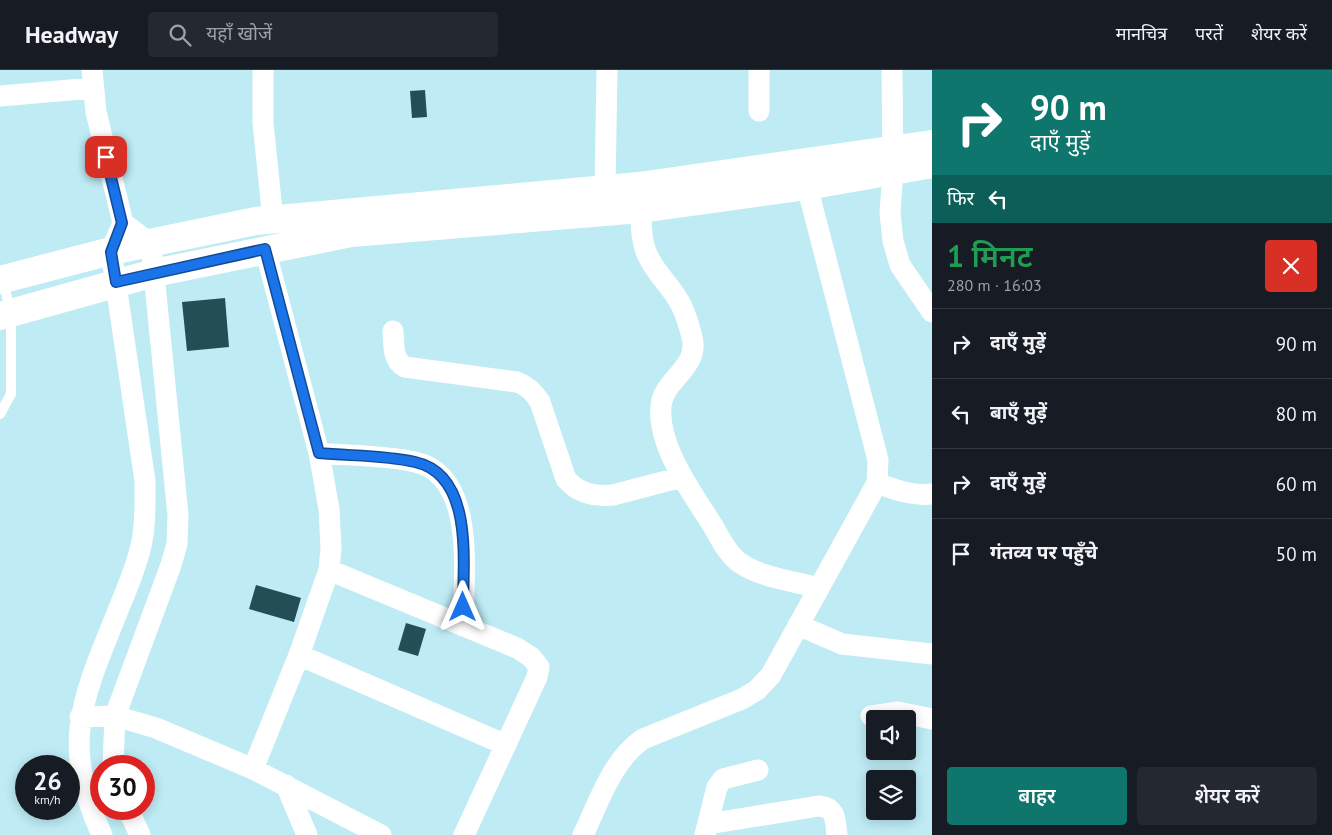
<!DOCTYPE html>
<html lang="hi">
<meta charset="utf-8">
<style>
:root{--surface:#171b24;--page:#242831;--text:#f1f3f6;--muted:#9ea1a6;--line:#363941;--accent:#0f766e}
body{margin:0;font-family:"PT Sans","Noto Sans Devanagari",sans-serif;background:var(--page);color:var(--text);height:100vh;display:flex;flex-direction:column;font-size:19px;white-space:nowrap}
*{box-sizing:border-box;margin:0}
p{font-size:16px;color:var(--muted)}
.icon{flex:none;width:28px;height:28px;fill:none;stroke:currentColor;stroke-width:2;stroke-linecap:round;stroke-linejoin:round}
.map{position:relative;flex:1;overflow:hidden}
.drawer{display:flex;flex-direction:column;background:var(--surface);width:400px}
.drawer>*{flex:none}
.top-card{background:#0f766e;color:#fff;overflow:hidden}
.fabs{position:absolute;left:866px;top:640px;display:grid;gap:10px}
.fabs a{display:grid;place-items:center;width:50px;height:50px;border-radius:5px;background:var(--surface);box-shadow:0 2px 12px #0003;font-size:25px}
.speed{position:absolute;left:15px;top:685px;display:flex;gap:10px;font-size:25px;font-weight:700;text-align:center}
.speed>*{display:grid;place-content:center;width:65px;height:65px;border-radius:50%;background:var(--surface);box-shadow:0 2px 12px #0003;line-height:1}
.speed small{font-size:12px;font-weight:400}
.speed .limit{border:8px solid #d22;background:#fff;color:#111}
.pin{position:absolute;display:grid;place-items:center;width:42px;height:42px;color:#fff;margin:-21px;border-radius:10px;box-shadow:0 2px 8px #0006}
.me{position:absolute;width:55px;margin:-28px;rotate:0deg;stroke-linejoin:round;filter:drop-shadow(0 0 4px #0008)}
.turn{display:flex;align-items:center;gap:18px;height:105px;padding:0 15px;font-size:22px}
.turn .icon{width:65px;height:65px;stroke-width:2.5}
.turn b{display:block;font-size:35px;line-height:42px}
.then{display:flex;align-items:center;height:48px;padding:0 15px;background:#0003;gap:10px;font-size:19px}
.round{display:grid;place-items:center;flex:none;width:52px;height:52px;border-radius:5px;background:var(--page)}
.summary{display:flex;align-items:center;justify-content:space-between;height:85px;padding:0 15px}
h1{font-size:30px;font-weight:600;line-height:38px;color:#1e9e55}
.button{display:flex;gap:10px;margin-top:auto;padding:10px 15px}
.button a{flex:1;height:58px;border-radius:5px;background:var(--accent);color:#fff;font-size:20px;font-weight:600;line-height:58px;text-align:center}
.button a+a{background:var(--page);color:var(--text)}
ul{padding:0;list-style:none}
li{display:flex;align-items:center;gap:15px;height:70px;padding:0 15px;border-top:1px solid var(--line)}
li div{flex:1}
li b{display:block;font-size:19px}
li em{font-style:normal}
header{display:flex;align-items:center;gap:30px;box-sizing:border-box;height:70px;padding:0 25px;background:var(--surface);border-bottom:1px solid var(--line)}
header strong{font-size:24px}
nav{display:flex;gap:28px;margin-inline-start:auto;font-size:18px}
.search{width:350px;height:45px;background:var(--page);display:flex;align-items:center;gap:12px;box-sizing:border-box;padding:0 18px;border-radius:5px;color:var(--muted);font-size:19px}
main{display:flex;flex:1;min-height:0}
.map>svg:first-child{display:block}
.building{fill:#244e55}
.lines{fill:none;stroke-linecap:round;stroke-linejoin:round}
.service{stroke:#fff;stroke-width:10}
.minor{stroke:#fff;stroke-width:21}
.primary{stroke:#fff;stroke-width:28}
.route-casing{stroke:#114b97;stroke-width:12}
.route{stroke:#1a73e8;stroke-width:9}
</style>
<header>
<strong>Headway</strong>
<div class="search"><svg class="icon" aria-label="search" viewBox="0 0 24 24"><circle cx="10" cy="10" r="6"/><path d="M15 15l6 6"/></svg>यहाँ खोजें</div>
<nav><a>मानचित्र</a><a>परतें</a><a>शेयर करें</a></nav>
</header>
<main>
<div class="map">
<svg width="932" height="765" viewBox="0 0 932 765">
<rect width="100%" height="100%" fill="#beebf4"/>
<path class="building" d="M425,20L427,47L412,48L410,21Z
M225,228L229,277L187,281L182,232Z
M256,515L301,528L294,552L249,539Z
M406,553L426,559L418,586L398,580Z"/>
<g class="lines">
<path class="service" d="M0,344L11,324V244L3,211"/>
<path class="minor" d="M92,0L96,42L123,153
M263,0V53L273,150
M892,0L893,100L890,143L893,171L900,195L932,242
M0,26L93,18
M759,41V0
M605,119L607,0
M640,124C642,144 639,166 647,184C654,201 668,213 677,228C684,238 689,255 692,267C700,298 663,309 661,336C657,376 693,424 713,456C720,468 728,485 740,493C762,508 794,511 819,518
M393,261C394,274 392,290 405,297L517,312C528,316 534,322 540,332L566,409C578,423 595,427 613,425L682,407
M319,383C350,386 384,385 415,392C478,406 463,508 463,556
M877,413C895,420 912,426 932,424
M329,500L517,578L531,587L539,597L537,607L464,765
M798,555L842,574L932,584
M299,585L506,675
M871,646L898,642L932,649
M80,647L115,646L156,658L253,699L381,765
M253,699L299,585L329,500L331,478L329,439L319,383L265,179
M286,715L307,765
M128,739L140,765
M708,754L819,736C837,738 835,750 837,765
M102,765C58,669 85,624 121,533C129,513 138,493 142,471C146,451 145,431 145,411L111,181L123,153L151,174L178,445L177,474L171,495L115,646L113,696
M583,765C599,732 612,690 643,669L742,629L757,620L771,605L877,413L878,390L807,116
M705,765L717,717L723,709L758,700"/>
<path class="primary" d="M0,210L111,181L256,151L639,116L932,74
M0,246L154,203L351,163L641,139L807,116L932,94"/>
</g>
<g class="lines">
<defs>
<path id="route" d="M106,87L122,153L111,182L116,212L265,179L319,383C350,386 385,385 415,392C474,405 463,492 463,537"/>
</defs>
<use href="#route" class="route-casing"/>
<use href="#route" class="route"/>
</g>
</svg>
<div class="fabs">
<a><svg class="icon" aria-label="sound" viewBox="0 0 24 24"><path d="M4 9h4l5-4v14l-5-4H4zM17 9q2 3 0 6"/></svg></a>
<a><svg class="icon" aria-label="layers" viewBox="0 0 24 24"><path d="M12 4l9 5-9 5-9-5zM3 14l9 5 9-5"/></svg></a>
</div>
<div class="speed"><div>26<small>km/h</small></div><div class="limit">30</div></div>
<div class="pin" style="left:106px;top:87px;background:#d93025"><svg class="icon" aria-label="arrive" viewBox="0 0 24 24"><path d="M6 21V4h12l-3 4 3 4H6"/></svg></div>
<svg class="me" style="left:463px;top:537px" viewBox="-20 -20 40 40"><path d="M0-17L14 15 0 8-14 15z" fill="#1a73e8" stroke="#fff" stroke-width="4"/></svg>
</div>
<section class="drawer">
<div class="top-card">
<div class="turn"><svg class="icon" aria-label="right" viewBox="0 0 24 24"><path d="M7 20v-9h11M14 6l5 5-5 5"/></svg><div><b>90 m</b>दाएँ मुड़ें</div></div>
<div class="then">फिर<svg class="icon" aria-label="left" viewBox="0 0 24 24"><path d="M17 20v-9H6M10 6l-5 5 5 5"/></svg></div>
</div>
<div class="summary"><div><h1>1 मिनट</h1><p>280 m · 16:03</p></div><a class="round" style="background:#d93025;color:#fff"><svg class="icon" aria-label="close" viewBox="0 0 24 24"><path d="M6 6l12 12M18 6L6 18"/></svg></a></div>
<ul>
<li><svg class="icon" aria-label="right" viewBox="0 0 24 24"><path d="M7 20v-9h11M14 6l5 5-5 5"/></svg><div><b>दाएँ मुड़ें</b></div><em>90 m</em></li>
<li><svg class="icon" aria-label="left" viewBox="0 0 24 24"><path d="M17 20v-9H6M10 6l-5 5 5 5"/></svg><div><b>बाएँ मुड़ें</b></div><em>80 m</em></li>
<li><svg class="icon" aria-label="right" viewBox="0 0 24 24"><path d="M7 20v-9h11M14 6l5 5-5 5"/></svg><div><b>दाएँ मुड़ें</b></div><em>60 m</em></li>
<li><svg class="icon" aria-label="arrive" viewBox="0 0 24 24"><path d="M6 21V4h12l-3 4 3 4H6"/></svg><div><b>गंतव्य पर पहुँचे</b></div><em>50 m</em></li>
</ul>
<div class="button"><a>बाहर</a><a>शेयर करें</a></div>
</section>
</main>
